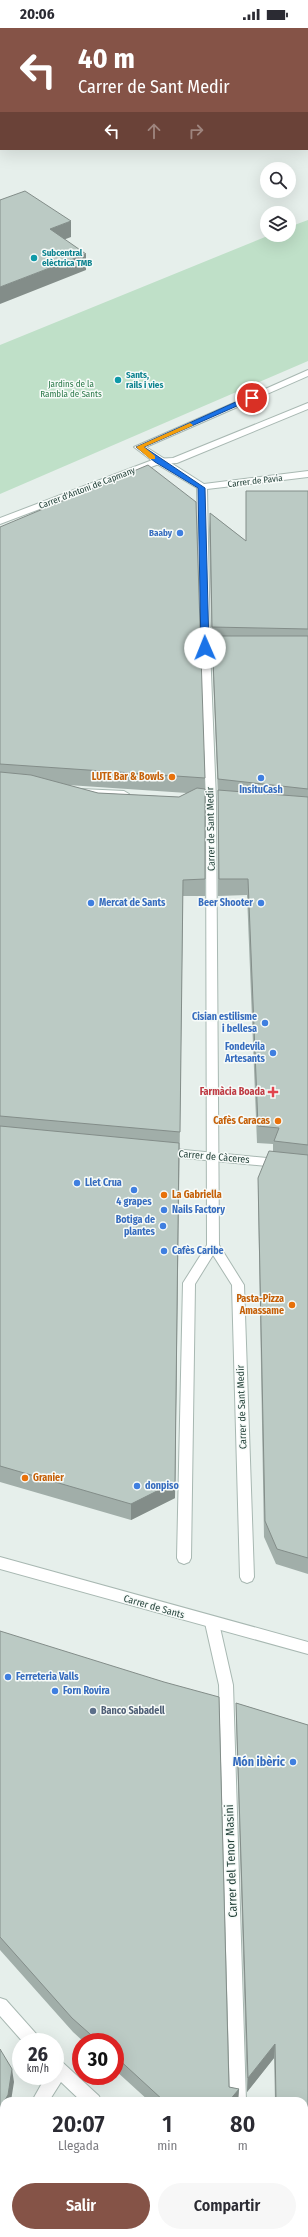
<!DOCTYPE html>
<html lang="es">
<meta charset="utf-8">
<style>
:root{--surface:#fff;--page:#f7f7f7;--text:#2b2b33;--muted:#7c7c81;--accent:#855347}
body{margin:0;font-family:"Fira Sans Condensed",sans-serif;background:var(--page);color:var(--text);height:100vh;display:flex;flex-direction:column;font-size:15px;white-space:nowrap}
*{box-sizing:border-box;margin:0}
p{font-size:13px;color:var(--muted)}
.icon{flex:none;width:22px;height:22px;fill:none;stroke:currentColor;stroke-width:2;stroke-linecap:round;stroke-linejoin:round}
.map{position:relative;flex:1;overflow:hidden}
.drawer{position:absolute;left:0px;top:2069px;width:308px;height:140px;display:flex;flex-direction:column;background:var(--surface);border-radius:12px 12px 0 0;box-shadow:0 4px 16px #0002}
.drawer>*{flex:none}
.top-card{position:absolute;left:0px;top:0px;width:308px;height:122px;box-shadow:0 4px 16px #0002;background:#855347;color:#fff;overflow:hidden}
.fabs{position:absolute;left:260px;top:134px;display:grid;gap:8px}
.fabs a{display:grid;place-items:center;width:36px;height:36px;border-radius:50%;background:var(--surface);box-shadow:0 4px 16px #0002;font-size:20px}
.speed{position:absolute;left:12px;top:2005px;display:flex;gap:8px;font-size:20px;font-weight:700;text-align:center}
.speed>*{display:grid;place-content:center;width:52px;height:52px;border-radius:50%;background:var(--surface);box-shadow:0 4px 16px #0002;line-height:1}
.speed small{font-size:10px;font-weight:400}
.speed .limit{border:6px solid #d22;background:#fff;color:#111}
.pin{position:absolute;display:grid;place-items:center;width:34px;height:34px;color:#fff;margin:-17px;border:2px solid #fff;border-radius:50%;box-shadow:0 1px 4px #0007}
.me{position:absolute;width:44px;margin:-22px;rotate:359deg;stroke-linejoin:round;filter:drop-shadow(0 0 3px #0008)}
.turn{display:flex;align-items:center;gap:14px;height:84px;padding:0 12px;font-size:18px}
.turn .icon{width:52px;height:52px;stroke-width:2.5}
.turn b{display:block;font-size:28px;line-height:34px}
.lanes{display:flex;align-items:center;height:38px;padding:0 12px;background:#0003;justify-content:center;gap:20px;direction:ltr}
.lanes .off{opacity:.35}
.eta{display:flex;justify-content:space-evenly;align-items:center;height:68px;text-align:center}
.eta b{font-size:24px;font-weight:600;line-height:28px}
.primary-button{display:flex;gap:8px;margin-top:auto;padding:8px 12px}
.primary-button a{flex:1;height:46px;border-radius:24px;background:var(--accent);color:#fff;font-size:16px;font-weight:600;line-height:46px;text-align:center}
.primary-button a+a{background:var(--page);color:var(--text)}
.status{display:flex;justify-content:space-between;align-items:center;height:28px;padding:0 20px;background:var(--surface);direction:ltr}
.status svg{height:11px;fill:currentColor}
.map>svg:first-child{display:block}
.green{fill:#bfe0c8}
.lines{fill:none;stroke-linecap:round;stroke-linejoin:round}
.pedestrian-casing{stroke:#a8b8b2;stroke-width:2}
.minor-casing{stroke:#a8b8b2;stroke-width:2}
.tertiary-casing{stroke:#a8b8b2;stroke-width:2}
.pedestrian{fill:#fff;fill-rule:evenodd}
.minor{fill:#fff;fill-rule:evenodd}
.tertiary{fill:#fff;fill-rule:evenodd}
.wall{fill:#a1aea9;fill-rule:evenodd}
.shaded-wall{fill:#838d89}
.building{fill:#bbcac4;stroke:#838d89}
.route{fill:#1a73e8;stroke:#114b97}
.slow{fill:#f59e0b}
.culture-dot{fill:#0f9aa8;stroke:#f7fbf9;stroke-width:1.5}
.shop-dot{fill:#3f7fe0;stroke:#f7fbf9;stroke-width:1.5}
.food-dot{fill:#e8710a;stroke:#f7fbf9;stroke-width:1.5}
.health-dot{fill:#e0444e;stroke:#f7fbf9;stroke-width:1.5}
.service-dot{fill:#5c6f8a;stroke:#f7fbf9;stroke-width:1.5}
.labels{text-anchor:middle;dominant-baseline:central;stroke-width:3;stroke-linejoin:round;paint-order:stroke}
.far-culture-label{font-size:9px;font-weight:bold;fill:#0d838f;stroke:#f7fbf9;text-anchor:start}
.far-park-label{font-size:9px;fill:#2d7a4b;stroke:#f7fbf9}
.far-street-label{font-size:9px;fill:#24423a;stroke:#f7fbf9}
.far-shop-label{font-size:9px;font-weight:bold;fill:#366cbe;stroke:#f7fbf9;text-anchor:end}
.food-label{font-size:10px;font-weight:bold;fill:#c56008;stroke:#f7fbf9;text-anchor:end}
.shop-label{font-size:10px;font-weight:bold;fill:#366cbe;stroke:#f7fbf9;text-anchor:start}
.street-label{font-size:10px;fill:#24423a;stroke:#f7fbf9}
.health-label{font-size:10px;font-weight:bold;fill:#be3a42;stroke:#f7fbf9;text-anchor:end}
.service-label{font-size:10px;font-weight:bold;fill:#4e5e75;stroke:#f7fbf9;text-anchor:start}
.near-shop-label{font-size:12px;font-weight:bold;fill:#366cbe;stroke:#f7fbf9;text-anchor:end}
.near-street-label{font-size:12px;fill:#24423a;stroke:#f7fbf9}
</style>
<div class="status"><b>20:06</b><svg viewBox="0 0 49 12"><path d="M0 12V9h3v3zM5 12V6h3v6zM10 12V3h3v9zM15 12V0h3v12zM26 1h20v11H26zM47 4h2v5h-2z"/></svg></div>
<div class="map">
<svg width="308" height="2209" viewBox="0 0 308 2209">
<rect width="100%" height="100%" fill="#e6efeb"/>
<path class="green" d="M308,192V333L0,466V317L270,207H289V199Z"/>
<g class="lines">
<defs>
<path id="pedestrian" d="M308,375V381L177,435L159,436L0,496V490L155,431L173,430Z
M211,769L216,772L219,1217L244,1257L254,1549L252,1553L247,1555L242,1553L240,1549L232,1257L213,1227L195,1256L191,1530L189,1534L184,1536L179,1534L177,1530L183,1255L207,1217L206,772Z"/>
<path id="minor" d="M0,37H1V41H0Z
M308,342V348L146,419L204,456L308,443V449L207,461L210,620L216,772L211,775L206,772L200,620L197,460L155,435L134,419Z
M81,761L124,763L129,766L124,769L77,766L76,764Z
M164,1120L308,1134V1142L164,1128L158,1124Z
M212,1589L217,1591L219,1595L233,1657L246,2073H230L219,1657L205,1595L207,1591Z
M0,1970L6,1972L39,2009L41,2014H23L0,1988Z
M55,2030L61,2033L99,2068L101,2073H81L61,2054L49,2073H32L46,2048H55Z
M232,2205H251L252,2209H233Z"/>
<path id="tertiary" d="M0,1529L308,1614V1626L0,1541Z"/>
</defs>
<use href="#pedestrian" class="pedestrian-casing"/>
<use href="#minor" class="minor-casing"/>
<use href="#tertiary" class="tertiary-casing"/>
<use href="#pedestrian" class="pedestrian"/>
<use href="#minor" class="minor"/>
<use href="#tertiary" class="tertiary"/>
</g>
<path class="wall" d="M0,0H308V113L307,114V1H1V32H0Z
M246,463H308V1546L276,1536L264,1509L258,1167V1150L273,1124V1116L257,1115L247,867L218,868V768L212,624L209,501L210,485L246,513Z
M0,499L205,750V868H183L175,1470L131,1492L0,1454ZM68,757L187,765L179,769L98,765Z
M0,1603L229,2059L239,2061L238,2073H149L115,2042V2014H84L73,2004L0,1922Z
M236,1675L308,1697V2209H298L294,2205H304V2073H275L274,2030L247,2064L236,1690Z"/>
<path class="shaded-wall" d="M307,98H308V113L307,114Z
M71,193V209L50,217V201Z
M86,226V242L0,276V259Z
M179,1115L175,1470L131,1492V1476Z
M275,2016L274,2030L247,2064L248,2050Z
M12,2041L14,2054L11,2073H4Z
M239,2061L238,2073H229Z
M4,2074V2089L0,2096V2080Z
M3,2110L4,2124L0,2125V2111Z"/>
<path class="building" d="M0,0H209L197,1H1V17H0Z
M252,0H307L308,1V98H307V1H253Z
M25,163L71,193L50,201L86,226L0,259V172Z
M148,437L196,474L205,750L0,736V499Z
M246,463H308V601L212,599L210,485L246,513Z
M212,608H308V761L218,751Z
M0,744L31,747L98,765L179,769L197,760L205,761V851L183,852L180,1104L0,1088Z
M218,762L308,769V1117L274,1113L279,1100L258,1098L248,851H219Z
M0,1098L179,1115L175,1454L131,1476L0,1438Z
M269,1123L308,1127V1530L277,1521L265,1493L258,1150Z
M0,1603L164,1654L219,1669L229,2059L239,2061L229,2073H164L115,2028V2014H99L72,1990L0,1909Z
M236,1675L308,1697V2204L304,2200V2073H276L275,2016L248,2050Z
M0,2021L12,2041L8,2067L0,2080Z
M4,2096V2111L3,2110L0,2111V2097Z
M4,2133V2205H186L190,2209H0V2135Z"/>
<path class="route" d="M249,368L255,370L144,419L205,460L209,620L205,623L201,620L198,460L155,434L136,419Z"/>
<path class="slow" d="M190,395L193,397L192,398L144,419L155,428V431H150L136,419Z"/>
<g class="culture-dot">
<circle cx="34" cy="230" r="4"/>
<circle cx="118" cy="352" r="4"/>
</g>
<g class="shop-dot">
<circle cx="180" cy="505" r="4"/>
<circle cx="261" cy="750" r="4"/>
<circle cx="91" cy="875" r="4"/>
<circle cx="261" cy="875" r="4"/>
<circle cx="265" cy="995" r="4"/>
<circle cx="273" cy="1025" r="4"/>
<circle cx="77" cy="1155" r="4"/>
<circle cx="134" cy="1162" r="4"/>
<circle cx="164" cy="1182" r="4"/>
<circle cx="163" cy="1198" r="4"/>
<circle cx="164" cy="1223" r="4"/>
<circle cx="137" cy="1458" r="4"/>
<circle cx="8" cy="1649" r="4"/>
<circle cx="55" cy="1663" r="4"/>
<circle cx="293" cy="1734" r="4"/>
</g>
<g class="food-dot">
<circle cx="172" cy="749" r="4"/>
<circle cx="278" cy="1093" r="4"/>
<circle cx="164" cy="1167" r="4"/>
<circle cx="292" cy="1277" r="4"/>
<circle cx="25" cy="1450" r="4"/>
</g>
<path class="health-dot" d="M271 1058h4v4h4v4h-4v4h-4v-4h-4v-4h4z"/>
<circle class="service-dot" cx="93" cy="1683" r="4"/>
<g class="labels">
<g class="far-culture-label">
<text x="42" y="225">Subcentral<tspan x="42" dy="10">elèctrica TMB</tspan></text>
<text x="126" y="347">Sants,<tspan x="126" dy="10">rails i vies</tspan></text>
</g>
<g class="far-park-label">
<text x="71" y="356">Jardins de la<tspan x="71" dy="10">Rambla de Sants</tspan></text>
</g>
<g class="far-street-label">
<text transform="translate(255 453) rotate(-7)">Carrer de Pavia</text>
<text transform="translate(87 460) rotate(-21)">Carrer d'Antoni de Capmany</text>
</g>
<g class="far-shop-label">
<text x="172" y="505">Baaby</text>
</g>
<g class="food-label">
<text x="164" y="749">LUTE Bar &amp; Bowls</text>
<text x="270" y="1093">Cafès Caracas</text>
<text x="172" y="1167" text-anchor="start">La Gabriella</text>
<text x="284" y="1271">Pasta-Pizza<tspan x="284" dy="12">Amassame</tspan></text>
<text x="33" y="1450" text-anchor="start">Granier</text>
</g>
<g class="shop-label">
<text x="261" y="762" text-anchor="middle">InsituCash</text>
<text x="99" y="875">Mercat de Sants</text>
<text x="253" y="875" text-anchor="end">Beer Shooter</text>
<text x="257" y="989" text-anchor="end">Cisian estilisme<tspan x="257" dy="12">i bellesa</tspan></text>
<text x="265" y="1019" text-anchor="end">Fondevila<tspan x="265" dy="12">Artesants</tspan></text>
<text x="85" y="1155">Llet Crua</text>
<text x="134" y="1174" text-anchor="middle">4 grapes</text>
<text x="172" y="1182">Nails Factory</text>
<text x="155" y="1192" text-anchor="end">Botiga de<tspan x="155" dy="12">plantes</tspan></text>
<text x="172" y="1223">Cafès Caribe</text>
<text x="145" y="1458">donpiso</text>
<text x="16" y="1649">Ferreteria Valls</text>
<text x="63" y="1663">Forn Rovira</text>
</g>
<g class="street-label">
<text transform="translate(211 801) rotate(-91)">Carrer de Sant Medir</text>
<text transform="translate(214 1129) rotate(5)">Carrer de Càceres</text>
<text transform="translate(242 1379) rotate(-92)">Carrer de Sant Medir</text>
<text transform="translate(154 1579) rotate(16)">Carrer de Sants</text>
</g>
<g class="health-label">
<text x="265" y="1064">Farmàcia Boada</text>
</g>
<g class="service-label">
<text x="101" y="1683">Banco Sabadell</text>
</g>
<g class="near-shop-label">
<text x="285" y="1734">Món ibèric</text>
</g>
<g class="near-street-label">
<text transform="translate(231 1833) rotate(-92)">Carrer del Tenor Masini</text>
</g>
</g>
</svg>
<div class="fabs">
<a><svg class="icon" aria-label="search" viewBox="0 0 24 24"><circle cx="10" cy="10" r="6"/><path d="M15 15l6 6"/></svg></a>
<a><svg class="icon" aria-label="layers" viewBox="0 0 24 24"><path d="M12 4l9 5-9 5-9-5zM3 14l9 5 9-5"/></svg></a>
</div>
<div class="speed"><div>26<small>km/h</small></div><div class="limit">30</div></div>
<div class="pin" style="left:252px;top:370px;background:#d93025"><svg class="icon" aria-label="arrive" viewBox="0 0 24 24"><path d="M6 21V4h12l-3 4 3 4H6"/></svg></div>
<svg class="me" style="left:205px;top:620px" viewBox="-20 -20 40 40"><circle r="19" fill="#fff"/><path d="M0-13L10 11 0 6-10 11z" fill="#1a73e8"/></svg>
<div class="top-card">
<div class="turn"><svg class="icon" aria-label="left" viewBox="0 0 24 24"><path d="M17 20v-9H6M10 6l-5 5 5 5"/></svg><div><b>40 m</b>Carrer de Sant Medir</div></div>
<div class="lanes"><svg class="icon" aria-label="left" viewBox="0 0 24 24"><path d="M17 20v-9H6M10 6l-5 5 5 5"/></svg><svg class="icon off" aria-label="ahead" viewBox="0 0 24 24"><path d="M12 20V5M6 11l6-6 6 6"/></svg><svg class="icon off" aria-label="right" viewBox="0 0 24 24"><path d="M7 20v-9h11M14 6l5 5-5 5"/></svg></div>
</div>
<section class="drawer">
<div class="eta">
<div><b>20:07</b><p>Llegada</p></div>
<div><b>1</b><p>min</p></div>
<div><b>80</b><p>m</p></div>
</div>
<div class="primary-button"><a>Salir</a><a>Compartir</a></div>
</section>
</div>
